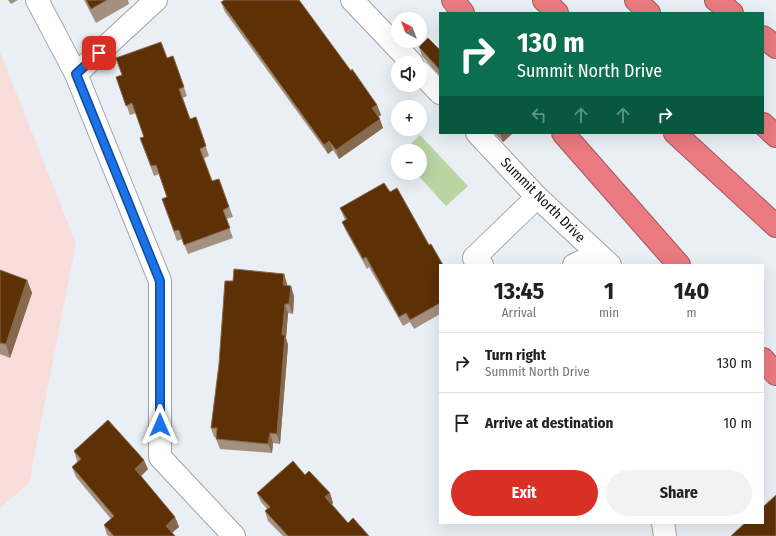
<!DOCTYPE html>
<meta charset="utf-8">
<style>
:root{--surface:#fff;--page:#f2f2f2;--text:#222;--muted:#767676;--line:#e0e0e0;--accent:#d93025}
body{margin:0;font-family:"Fira Sans Condensed",sans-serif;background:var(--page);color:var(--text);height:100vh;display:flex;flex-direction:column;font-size:15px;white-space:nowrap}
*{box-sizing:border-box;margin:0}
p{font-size:13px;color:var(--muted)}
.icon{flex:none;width:22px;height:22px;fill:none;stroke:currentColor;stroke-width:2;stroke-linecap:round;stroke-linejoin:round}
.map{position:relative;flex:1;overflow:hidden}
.side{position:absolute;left:439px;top:264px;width:325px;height:260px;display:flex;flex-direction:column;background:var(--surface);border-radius:0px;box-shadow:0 4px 16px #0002}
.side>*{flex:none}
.top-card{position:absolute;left:439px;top:12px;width:325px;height:122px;border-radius:0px;box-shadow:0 4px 16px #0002;background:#0b6e4f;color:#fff;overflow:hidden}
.needle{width:26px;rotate:318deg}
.buttons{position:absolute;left:391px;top:12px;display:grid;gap:8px}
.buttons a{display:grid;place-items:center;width:36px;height:36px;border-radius:50%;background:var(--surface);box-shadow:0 4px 16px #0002;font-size:20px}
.pin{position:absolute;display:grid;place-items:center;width:34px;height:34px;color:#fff;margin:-17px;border-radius:8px;box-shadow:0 2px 6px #0006}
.me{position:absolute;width:44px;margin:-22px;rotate:0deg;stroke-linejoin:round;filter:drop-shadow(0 0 3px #0008)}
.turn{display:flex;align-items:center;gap:14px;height:84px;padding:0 12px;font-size:18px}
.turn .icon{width:52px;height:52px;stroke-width:2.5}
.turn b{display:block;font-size:28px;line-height:34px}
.lanes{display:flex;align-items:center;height:38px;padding:0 12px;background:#0003;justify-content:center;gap:20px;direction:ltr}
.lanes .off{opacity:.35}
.eta{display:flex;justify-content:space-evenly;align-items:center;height:68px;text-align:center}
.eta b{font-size:24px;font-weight:700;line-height:28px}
.cta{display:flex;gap:8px;margin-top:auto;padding:8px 12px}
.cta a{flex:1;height:46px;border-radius:24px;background:var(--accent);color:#fff;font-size:16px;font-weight:700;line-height:46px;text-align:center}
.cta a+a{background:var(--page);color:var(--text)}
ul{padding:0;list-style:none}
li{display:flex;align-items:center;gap:12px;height:60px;padding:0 12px;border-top:1px solid var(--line)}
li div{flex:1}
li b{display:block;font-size:15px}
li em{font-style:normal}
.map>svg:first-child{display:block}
.commercial{fill:#f8dddb}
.green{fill:#bad4a2}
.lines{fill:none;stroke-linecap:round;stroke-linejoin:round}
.minor-casing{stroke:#9ea3a8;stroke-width:24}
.highway-casing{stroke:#9f565b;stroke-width:24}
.minor{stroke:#fff;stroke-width:22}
.highway{stroke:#eb7a81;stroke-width:22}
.wall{fill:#a3907e}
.shaded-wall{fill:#87694e}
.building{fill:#5d3006;stroke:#87694e}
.route-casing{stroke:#114b97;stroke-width:10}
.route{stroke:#1a73e8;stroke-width:7}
.labels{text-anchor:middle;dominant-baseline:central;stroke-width:4;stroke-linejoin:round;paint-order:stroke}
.street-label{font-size:14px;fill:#111315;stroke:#fff}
</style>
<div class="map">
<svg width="776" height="536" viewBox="0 0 776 536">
<rect width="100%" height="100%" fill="#e9eff5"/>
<path class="commercial" d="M0,52L76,243L29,483L0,508Z"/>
<path class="green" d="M420,135L468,186L446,206L416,173H420V151H403Z"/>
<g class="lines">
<defs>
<path id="minor" d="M37,0L76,74L160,281V457L234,536
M352,0L412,63
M420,72L440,93
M76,74L156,0
M477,133L537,197L610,265
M482,265L474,258L537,197
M574,265L598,254
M663,523L665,536"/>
<path id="highway" d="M453,0L463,13
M544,0L557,13
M636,0L649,13
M716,0L732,13
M763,37L776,47
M763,124L776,136
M563,133L679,265
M675,133L776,226
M763,359L776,374"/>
</defs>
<use href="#minor" class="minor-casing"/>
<use href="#highway" class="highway-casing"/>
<use href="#minor" class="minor"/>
<use href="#highway" class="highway"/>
</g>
<path class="wall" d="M8,0H18L11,4Z
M84,0H128L129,4L96,23Z
M223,0H299L351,71L377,105L381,115L378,117L383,128L339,159L333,150L328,154L225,12L221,2L224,1Z
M419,47L440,50V76L422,56Z
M173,56L187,96L183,98L190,119L196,117L209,156L204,158L212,181L219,179L233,217L226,219L233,238L188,254L182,239L177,241L162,199L167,197L159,174L154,176L140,138L144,137L136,113L130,115L116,77Z
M494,133H513L503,142Z
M390,192L440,265V314L414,329L410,322L403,326L369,267L367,269L346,231L342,222L345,220L340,208Z
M0,270L27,280L32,293L10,358L0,354Z
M284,274L287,284V286L294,296L293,314L288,313L286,338L288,345L280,444L273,443L272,453L220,449L216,439L217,437H214L211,428L233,281Z
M74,451L148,469L141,476L175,517L179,527L172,533L175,536H109L107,535L104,525L111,519L76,477L72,467L78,462L77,461Z
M305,475L330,493L333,503L332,504L348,523L369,536H283L268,521L265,511L267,509L261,502L257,493Z"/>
<path class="shaded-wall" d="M377,105L381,115L376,118L372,108Z
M380,119L383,128L339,159L336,150Z
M500,133H513L503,142Z
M329,141L333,150L328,154L324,145Z
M284,274L287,284L286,295L283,285Z
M27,280L32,293L10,358L6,344Z
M291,286L294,296L293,314L289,304Z
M285,304L288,313L286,338L288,345L280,444L277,434L282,335Z
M270,433L273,443L272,453L268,444Z
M144,460L148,469L138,479L135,469Z
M330,493L333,503L329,507L325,497Z
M175,517L179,527L169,535L166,526Z"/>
<path class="building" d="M86,0H107L91,9Z
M225,0H299L351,71L352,69L377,105L372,108L380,119L336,150L329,141L324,145L221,2Z
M428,38L440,50V70L419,47Z
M161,42L167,58L173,56L184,87L179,89L190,119L196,117L206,146L200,149L212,181L219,179L229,207L223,210L230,228L184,245L179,230L174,231L162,199L167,197L156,165L151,166L140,138L144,137L132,103L126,106L116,77L122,75L116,58Z
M384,183L390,192L397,188L429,245L431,244L443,265H440V303L410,320L406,313L399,317L366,257L363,259L342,222L347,219L340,208Z
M234,269L284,274L283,285L291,286L289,304H285L282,335H285L277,434L270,433L268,444L216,439L217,428H211L219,364L225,281H233Z
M0,270L27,280L6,344L0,343Z
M108,420L144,460L135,469L175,517L166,526L175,536H114L104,525L114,516L72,467L81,459L74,451Z
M293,461L305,475L309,471L330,493L325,497L348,523L353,518L369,536H288L265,511L270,507L257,493Z
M776,495V536H731L745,523H763V507Z"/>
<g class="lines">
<defs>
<path id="route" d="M99,53L76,74L160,281V425"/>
</defs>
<use href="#route" class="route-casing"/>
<use href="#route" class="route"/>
</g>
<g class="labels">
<g class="street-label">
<text transform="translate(543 200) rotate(45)">Summit North Drive</text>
</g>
</g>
</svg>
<div class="buttons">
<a><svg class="needle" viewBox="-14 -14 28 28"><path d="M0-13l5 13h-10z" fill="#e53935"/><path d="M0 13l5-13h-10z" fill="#767676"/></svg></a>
<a><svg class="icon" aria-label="sound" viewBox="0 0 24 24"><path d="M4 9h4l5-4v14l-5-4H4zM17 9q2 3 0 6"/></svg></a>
<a>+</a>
<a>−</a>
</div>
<div class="pin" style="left:99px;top:53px;background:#d93025"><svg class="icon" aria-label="arrive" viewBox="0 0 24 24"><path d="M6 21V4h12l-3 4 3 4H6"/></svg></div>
<svg class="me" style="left:160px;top:425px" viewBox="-20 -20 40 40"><path d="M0-17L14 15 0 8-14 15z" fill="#1a73e8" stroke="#fff" stroke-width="4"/></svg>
<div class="top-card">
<div class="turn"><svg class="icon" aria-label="right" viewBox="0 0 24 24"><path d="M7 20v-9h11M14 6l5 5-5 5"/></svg><div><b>130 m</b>Summit North Drive</div></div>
<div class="lanes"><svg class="icon off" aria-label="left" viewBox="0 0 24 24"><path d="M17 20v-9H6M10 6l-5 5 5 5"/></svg><svg class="icon off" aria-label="ahead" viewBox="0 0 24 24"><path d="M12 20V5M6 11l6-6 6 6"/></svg><svg class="icon off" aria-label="ahead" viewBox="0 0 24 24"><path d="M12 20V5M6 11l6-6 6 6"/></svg><svg class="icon" aria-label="right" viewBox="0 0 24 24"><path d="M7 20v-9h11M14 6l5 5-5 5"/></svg></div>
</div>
<section class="side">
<div class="eta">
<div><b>13:45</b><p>Arrival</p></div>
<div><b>1</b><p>min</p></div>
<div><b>140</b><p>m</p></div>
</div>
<ul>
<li><svg class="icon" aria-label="right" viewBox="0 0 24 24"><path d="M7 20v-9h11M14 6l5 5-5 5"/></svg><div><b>Turn right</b><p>Summit North Drive</p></div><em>130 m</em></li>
<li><svg class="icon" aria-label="arrive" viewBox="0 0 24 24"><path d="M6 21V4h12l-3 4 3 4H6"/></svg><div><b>Arrive at destination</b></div><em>10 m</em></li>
</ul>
<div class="cta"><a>Exit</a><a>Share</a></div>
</section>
</div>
